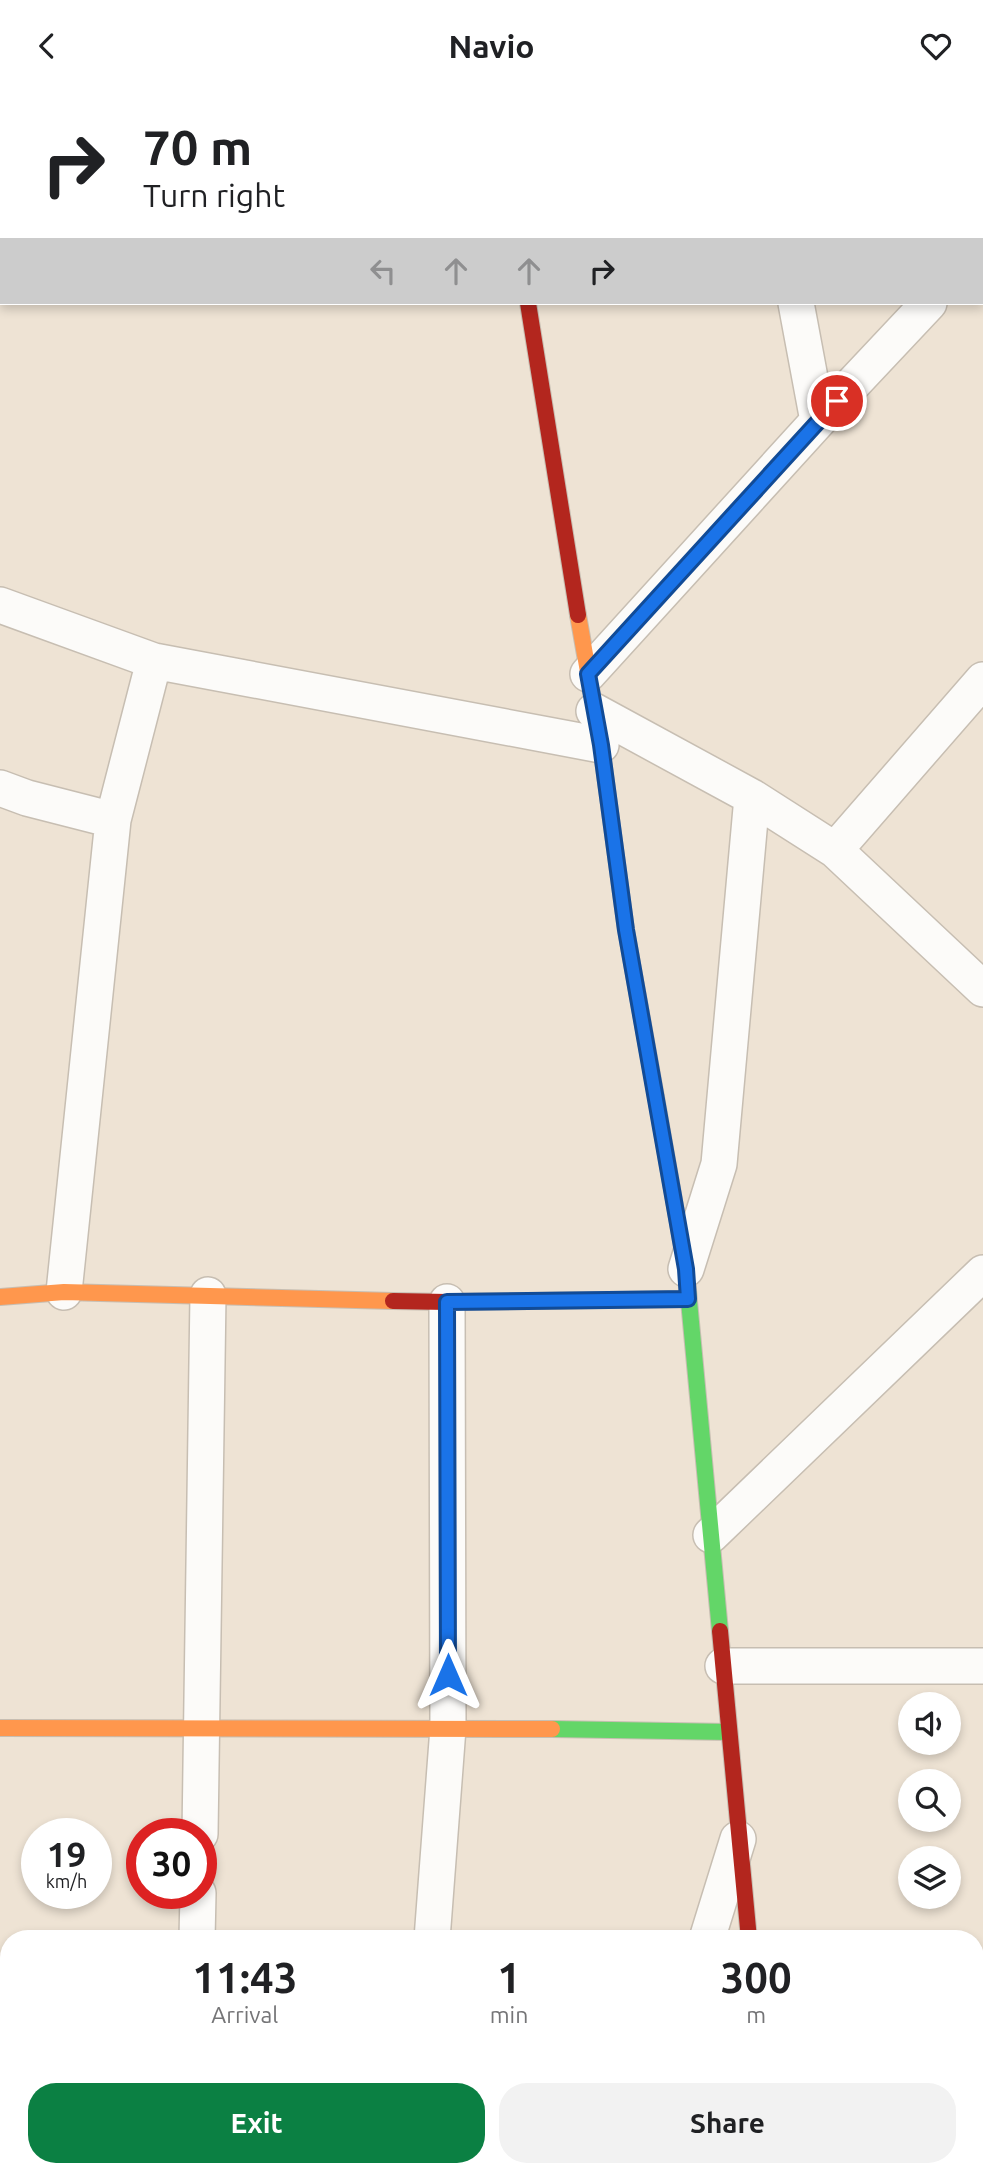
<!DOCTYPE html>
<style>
:root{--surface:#fff;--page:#f2f2f2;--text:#202124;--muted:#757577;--accent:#0b8043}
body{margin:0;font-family:Ubuntu,sans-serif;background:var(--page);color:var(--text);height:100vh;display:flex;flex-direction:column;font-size:26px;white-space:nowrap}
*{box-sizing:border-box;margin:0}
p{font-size:23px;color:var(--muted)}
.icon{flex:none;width:38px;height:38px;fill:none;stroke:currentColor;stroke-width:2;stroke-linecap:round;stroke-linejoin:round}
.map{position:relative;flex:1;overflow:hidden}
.drawer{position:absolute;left:0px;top:1839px;width:984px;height:247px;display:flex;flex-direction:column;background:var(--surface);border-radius:28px 28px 0 0;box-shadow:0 4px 10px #0003}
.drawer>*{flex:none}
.top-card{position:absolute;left:0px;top:0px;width:984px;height:214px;box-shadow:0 4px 10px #0003;background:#fff;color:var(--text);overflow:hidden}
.controls{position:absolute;left:898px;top:1601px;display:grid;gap:14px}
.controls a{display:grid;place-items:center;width:63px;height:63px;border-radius:50%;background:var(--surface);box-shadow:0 4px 10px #0003;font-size:35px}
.speed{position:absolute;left:21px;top:1727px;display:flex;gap:14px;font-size:35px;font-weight:700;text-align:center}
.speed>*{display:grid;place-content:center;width:91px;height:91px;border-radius:50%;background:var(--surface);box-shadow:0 4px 10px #0003;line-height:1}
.speed small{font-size:18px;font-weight:400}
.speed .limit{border:10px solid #d22;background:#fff;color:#111}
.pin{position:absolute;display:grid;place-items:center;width:60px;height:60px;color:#fff;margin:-30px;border:4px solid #fff;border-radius:50%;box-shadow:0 2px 7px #0007}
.me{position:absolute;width:77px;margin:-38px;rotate:0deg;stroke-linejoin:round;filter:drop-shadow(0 0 5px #0008)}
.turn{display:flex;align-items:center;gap:24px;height:147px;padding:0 28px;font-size:32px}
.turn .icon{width:91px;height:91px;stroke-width:2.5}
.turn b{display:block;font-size:49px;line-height:60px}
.lanes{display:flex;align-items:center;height:66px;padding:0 28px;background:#0003;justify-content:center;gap:35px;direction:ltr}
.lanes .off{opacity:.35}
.eta{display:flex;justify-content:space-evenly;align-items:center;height:119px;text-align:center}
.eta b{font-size:42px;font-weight:600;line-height:49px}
.primary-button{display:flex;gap:14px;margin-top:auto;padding:14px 28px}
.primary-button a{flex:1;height:80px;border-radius:28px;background:var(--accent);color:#fff;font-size:28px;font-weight:600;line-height:80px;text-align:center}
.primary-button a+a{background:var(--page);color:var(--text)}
header{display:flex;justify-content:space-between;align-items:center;height:91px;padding:0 28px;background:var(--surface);font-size:32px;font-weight:600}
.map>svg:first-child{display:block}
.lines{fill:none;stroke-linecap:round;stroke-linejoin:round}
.street-casing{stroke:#c7beb2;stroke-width:38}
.fast-casing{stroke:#c7beb2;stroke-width:18}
.slow-casing{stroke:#c7beb2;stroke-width:18}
.jam-casing{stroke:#c7beb2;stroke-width:18}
.street{stroke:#fcfbf9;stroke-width:35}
.fast{stroke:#63d668;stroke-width:16}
.slow{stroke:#ff974d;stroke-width:16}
.jam{stroke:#b3261e;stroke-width:16}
.route-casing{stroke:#114b97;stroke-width:18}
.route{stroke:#1a73e8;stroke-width:12}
</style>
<header><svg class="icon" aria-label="back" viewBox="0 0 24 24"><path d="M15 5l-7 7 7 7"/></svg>Navio<svg class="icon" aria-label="heart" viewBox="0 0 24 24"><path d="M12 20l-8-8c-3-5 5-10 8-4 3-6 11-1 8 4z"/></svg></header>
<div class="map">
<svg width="983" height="2085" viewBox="0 0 983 2085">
<rect width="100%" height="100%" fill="#eee3d4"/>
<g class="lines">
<defs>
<path id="street" d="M494,0L495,2
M756,0V2
M0,155L2,154
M982,155L983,154
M796,212L818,330
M0,514L154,570L601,654
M588,583L818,330L929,212
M594,620L752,706L835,759L983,898
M0,697L27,707L113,729
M835,759L983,589
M686,1178L719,1073L752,706
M64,1201L113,729L154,570
M711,1444L983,1182
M723,1575H983
M200,1743L208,1204
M197,1848L198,1802
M432,1848L448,1637L447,1211
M707,1848L738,1748
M0,1963L9,1965
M975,1987L983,1984
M975,2030L983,2027
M97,2085L99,2077
M334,2085L336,2077
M594,2085L625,2077
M780,2085L811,2077"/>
<path id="fast" d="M656,1006L686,1178L720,1540
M552,1638L729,1641"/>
<path id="slow" d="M578,524L601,654L626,839L656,1006
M0,1206L64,1201L393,1210
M0,1637L552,1638"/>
<path id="jam" d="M528,212L578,524
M393,1210L447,1211L688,1208
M720,1540L749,1848"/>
</defs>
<use href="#street" class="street-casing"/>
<use href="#fast" class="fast-casing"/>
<use href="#slow" class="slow-casing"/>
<use href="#jam" class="jam-casing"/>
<use href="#street" class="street"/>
<use href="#fast" class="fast"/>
<use href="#slow" class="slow"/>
<use href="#jam" class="jam"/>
</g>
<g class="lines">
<defs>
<path id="route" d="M448,1584L447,1211L688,1208L686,1178L626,839L601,654L588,583L837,310"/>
</defs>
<use href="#route" class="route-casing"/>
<use href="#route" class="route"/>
</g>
</svg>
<div class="controls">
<a><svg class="icon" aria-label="sound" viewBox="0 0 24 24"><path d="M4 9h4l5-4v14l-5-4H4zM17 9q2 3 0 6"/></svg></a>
<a><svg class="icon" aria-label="search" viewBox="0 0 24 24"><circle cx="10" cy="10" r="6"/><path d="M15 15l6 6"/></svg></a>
<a><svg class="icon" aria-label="layers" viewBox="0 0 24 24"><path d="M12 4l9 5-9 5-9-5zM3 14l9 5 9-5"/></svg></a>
</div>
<div class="speed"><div>19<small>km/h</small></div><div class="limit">30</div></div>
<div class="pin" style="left:837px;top:310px;background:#d93025"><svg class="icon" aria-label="arrive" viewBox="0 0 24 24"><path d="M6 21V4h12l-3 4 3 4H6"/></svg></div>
<svg class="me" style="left:448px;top:1584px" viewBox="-20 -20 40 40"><path d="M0-17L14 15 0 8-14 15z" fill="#1a73e8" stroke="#fff" stroke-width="4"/></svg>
<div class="top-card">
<div class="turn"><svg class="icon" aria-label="right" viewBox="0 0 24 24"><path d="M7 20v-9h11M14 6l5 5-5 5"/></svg><div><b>70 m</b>Turn right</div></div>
<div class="lanes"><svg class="icon off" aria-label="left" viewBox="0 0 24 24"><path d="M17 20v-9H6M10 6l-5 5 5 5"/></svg><svg class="icon off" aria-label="ahead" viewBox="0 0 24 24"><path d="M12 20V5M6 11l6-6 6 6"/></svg><svg class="icon off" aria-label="ahead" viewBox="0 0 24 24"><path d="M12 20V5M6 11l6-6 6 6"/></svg><svg class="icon" aria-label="right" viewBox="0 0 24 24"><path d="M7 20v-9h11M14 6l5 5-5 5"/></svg></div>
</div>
<section class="drawer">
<div class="eta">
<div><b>11:43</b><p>Arrival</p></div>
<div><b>1</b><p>min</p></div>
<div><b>300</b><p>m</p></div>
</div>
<div class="primary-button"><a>Exit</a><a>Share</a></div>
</section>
</div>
